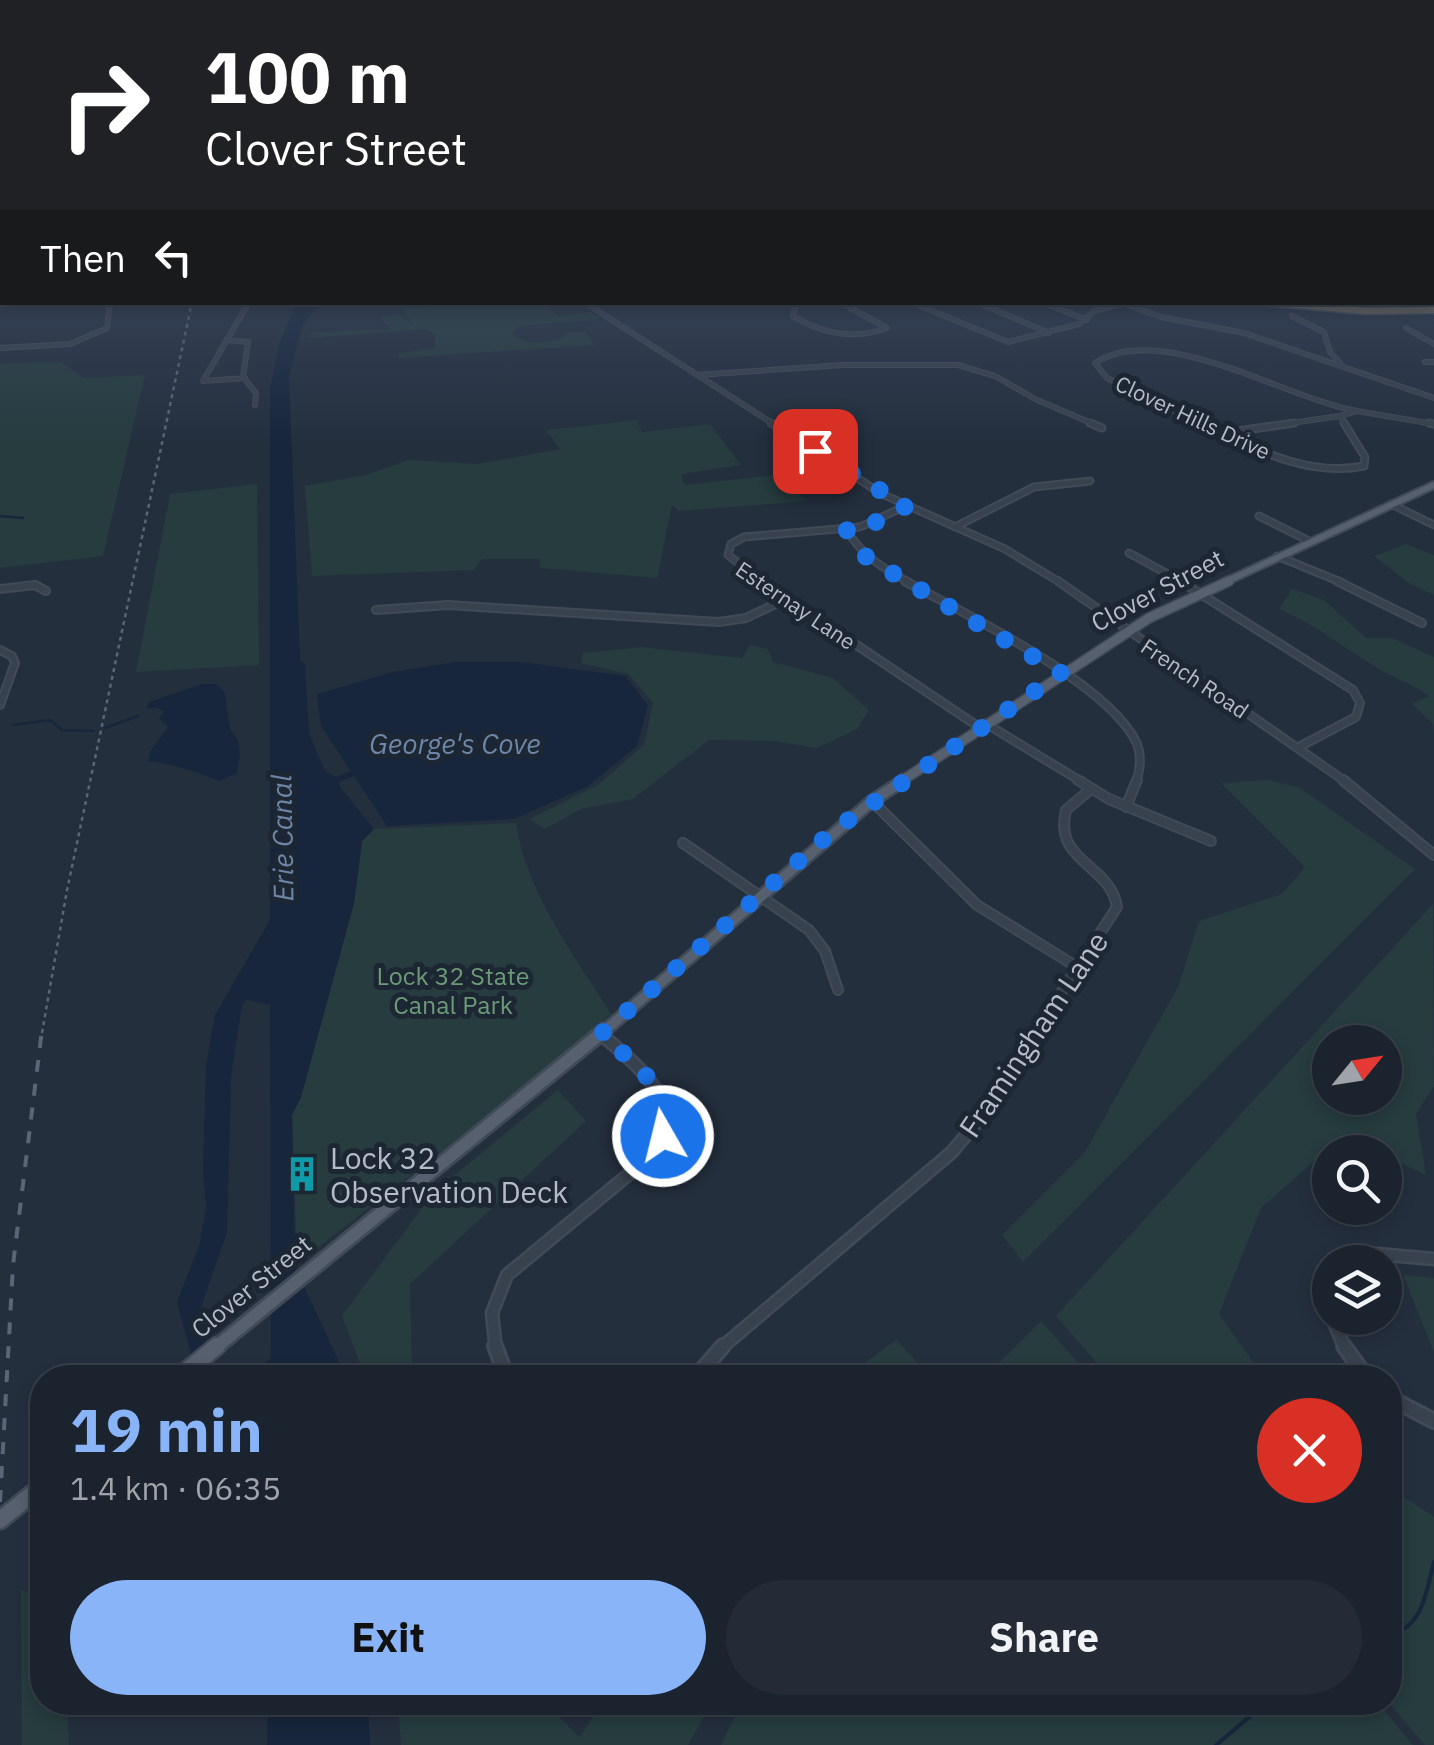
<!DOCTYPE html>
<meta charset="utf-8">
<style>
:root{--surface:#1b232e;--page:#242b36;--text:#f1f3f6;--muted:#a0a4aa;--line:#39404a;--accent:#8ab4f8}
body{margin:0;font-family:"IBM Plex Sans",sans-serif;background:var(--page);color:var(--text);height:100vh;display:flex;flex-direction:column;font-size:38px;white-space:nowrap}
*{box-sizing:border-box;margin:0}
p{font-size:32px;color:var(--muted)}
.icon{flex:none;width:55px;height:55px;fill:none;stroke:currentColor;stroke-width:2;stroke-linecap:round;stroke-linejoin:round}
.map{position:relative;flex:1;overflow:hidden}
.details{position:absolute;left:30px;top:1365px;width:1372px;height:350px;display:flex;flex-direction:column;background:var(--surface);border-radius:40px;box-shadow:0 5px 15px #0003,0 0 0 2px var(--line)}
.details>*{flex:none}
.banner{position:absolute;left:0px;top:0px;width:1435px;height:305px;box-shadow:0 5px 15px #0003,0 0 0 2px var(--line);background:#202124;color:#fff;overflow:hidden}
.needle{width:65px;rotate:60deg}
.controls{position:absolute;left:1312px;top:1025px;display:grid;gap:20px}
.controls a{display:grid;place-items:center;width:90px;height:90px;border-radius:50%;background:var(--surface);box-shadow:0 5px 15px #0003,0 0 0 2px var(--line);font-size:50px}
.pin{position:absolute;display:grid;place-items:center;width:85px;height:85px;color:#fff;margin:-42px;border-radius:20px;box-shadow:0 5px 15px #0006}
.me{position:absolute;width:110px;margin:-55px;rotate:352deg;stroke-linejoin:round;filter:drop-shadow(0 0 8px #0008)}
.turn{display:flex;align-items:center;gap:35px;height:210px;padding:0 40px;font-size:45px}
.turn .icon{width:130px;height:130px;stroke-width:2.5}
.turn b{display:block;font-size:70px;line-height:85px}
.then{display:flex;align-items:center;height:95px;padding:0 40px;background:#0003;gap:20px;font-size:38px}
.round{display:grid;place-items:center;flex:none;width:105px;height:105px;border-radius:52px;background:var(--page)}
.headline{display:flex;align-items:center;justify-content:space-between;height:170px;padding:0 40px}
h1{font-size:60px;font-weight:700;line-height:75px;color:var(--accent)}
.action{display:flex;gap:20px;margin-top:auto;padding:20px 40px}
.action a{flex:1;height:115px;border-radius:60px;background:var(--accent);color:#111;font-size:40px;font-weight:700;line-height:115px;text-align:center}
.action a+a{background:var(--page);color:var(--text)}
.map>svg:first-child{display:block}
.green{fill:#263c3f;fill-rule:evenodd}
.water{fill:#17263c}
.lines{fill:none;stroke-linecap:round;stroke-linejoin:round}
.stream-far1{stroke:#17263c;stroke-width:2.5}
.stream{stroke:#17263c;stroke-width:4}
.canal{stroke:#17263c;stroke-width:6}
.minor-far5-casing{stroke:#414a57;stroke-width:6}
.minor-far4-casing{stroke:#414a57;stroke-width:9}
.minor-far3-casing{stroke:#414a57;stroke-width:10}
.minor-far2-casing{stroke:#414a57;stroke-width:12}
.minor-far1-casing{stroke:#414a57;stroke-width:15}
.minor-casing{stroke:#414a57;stroke-width:18}
.major-far4-casing{stroke:#414a57;stroke-width:10}
.major-far3-casing{stroke:#414a57;stroke-width:12}
.major-far2-casing{stroke:#414a57;stroke-width:15}
.major-far1-casing{stroke:#414a57;stroke-width:18}
.major-casing{stroke:#414a57;stroke-width:21}
.highway-casing{stroke:#434c59;stroke-width:9}
.minor-far5{stroke:#38414e;stroke-width:4}
.minor-far4{stroke:#38414e;stroke-width:5}
.minor-far3{stroke:#38414e;stroke-width:6}
.minor-far2{stroke:#38414e;stroke-width:8}
.minor-far1{stroke:#38414e;stroke-width:10}
.minor{stroke:#38414e;stroke-width:12}
.major-far4{stroke:#56606e;stroke-width:6}
.major-far3{stroke:#56606e;stroke-width:9}
.major-far2{stroke:#56606e;stroke-width:10}
.major-far1{stroke:#56606e;stroke-width:12}
.major{stroke:#56606e;stroke-width:16}
.highway{stroke:#746855;stroke-width:6}
.rail-far1{stroke:#5a6575;stroke-width:2.5;stroke-dasharray:4 4;stroke-linecap:butt}
.rail{stroke:#5a6575;stroke-width:4;stroke-dasharray:12 12;stroke-linecap:butt}
.route{stroke:#1a73e8;stroke-width:18;stroke-dasharray:0 32.4}
.labels{text-anchor:middle;dominant-baseline:central;stroke-width:10;stroke-linejoin:round;paint-order:stroke}
.far-street-label{font-size:22px;fill:#b4bcc9;stroke:#1d2633}
.street-label{font-size:25px;fill:#b4bcc9;stroke:#1d2633}
.park-label{font-size:25px;fill:#6b9a76;stroke:#1d2633}
.water-label{font-size:28px;font-style:italic;fill:#6d86a8;stroke:#1d2633}
.near-street-label{font-size:30px;fill:#b4bcc9;stroke:#1d2633}
.near-poi-label{font-size:30px;fill:#b4bcc9;stroke:#1d2633;text-anchor:start}
</style>
<div class="map">
<svg width="1434" height="1745" viewBox="0 0 1434 1745">
<rect width="100%" height="100%" fill="#242f3e"/>
<path class="green" d="M493,303H544L558,316L592,312L600,319L519,326L512,334C528,346 547,342 565,337V333L585,331L594,345L399,358V353L435,348V335L428,329L309,338L313,332L391,329L380,318L398,314L413,325L403,308C435,306 465,309 493,303Z
M61,362L83,378L145,375L103,556L0,568V364Z
M637,420L642,432L710,424L741,465L681,474L685,485L785,474L818,483L794,491L808,501L679,511L672,505L657,578L540,568V559H482L474,570L312,576L305,486L366,475L409,460L477,464L560,449L546,430Z
M257,484L259,665L136,672L170,494Z
M1406,544L1434,555V595L1410,584L1374,556Z
M1292,589L1324,600L1366,638H1392L1434,657V738L1433,724L1412,704L1429,696C1412,683 1392,678 1374,666C1342,646 1314,624 1279,609Z
M750,645L768,649L773,662L833,678L869,710L857,729L817,748L773,741L709,740L633,799L581,809L545,829L530,819L599,784L644,745L653,703L628,674L581,663L583,653L641,647L742,658Z
M1269,780L1300,788L1415,869L1023,1262L1002,1235L1085,1152L1178,987L1199,921L1282,894L1305,867L1221,783Z
M516,823C526,893 574,954 611,1014L560,1059L297,1264L292,1115L301,1097L354,903L362,841L374,829Z
M1433,904L1434,1086L1416,1114L1426,1175L1343,1136L1261,1208L1219,1314L1264,1377H1109L1056,1316ZM1330,1042H1385V1098H1330Z
M558,1090L586,1121L410,1284L412,1377H365L342,1316L433,1193Z
M1403,1275L1434,1278V1352Z
M1041,1321L1091,1377H985Z
M896,1339L930,1377H846L896,1340Z
M1390,1488L1434,1517V1745H1425L1389,1703Z
M21,1590L42,1596V1702L67,1703L69,1745H22Z
M398,1703H545L579,1737L603,1703H712L688,1745H401Z
M741,1703H1378L1413,1745H721Z"/>
<path class="water" d="M297,303H320L303,325L289,377L300,660L305,664L309,734L325,771L338,778L340,787L374,829L362,841L354,903L301,1097L292,1115L295,1267L346,1377H249L271,1358L270,1005L246,1000L242,1006L231,1077L227,1232L199,1313L214,1377H197L177,1302L200,1243L206,1208L203,1170L206,1065L215,1015L270,920V390L279,344Z
M455,662H522L625,676L648,705L637,746L588,786L514,819L387,826L321,726L317,694L393,672Z
M202,684H217L225,693L230,730C243,741 240,758 237,773L220,781C196,772 174,764 148,761L150,752L168,727L159,718L164,711L156,707L147,709L149,702Z
M268,1703H368L370,1745H267Z"/>
<g class="lines">
<path class="stream-far1" d="M0,516L23,518
M13,725L50,720L62,730L94,731
M105,728L138,716"/>
<path class="stream" d="M1390,1637C1425,1622 1425,1595 1434,1562
M1216,1745L1267,1702"/>
<path class="canal" d="M339,779L354,773"/>
<defs>
<path id="minor-far5" d="M584,302L775,425
M796,302L793,316C822,334 855,340 887,328L840,302
M911,302L1008,342L1079,324L1094,311L1122,303
M977,302L1049,333
M1042,302L1087,320
M1120,302L1161,317L1244,333L1434,398
M1292,316L1324,332L1330,352L1340,363
M1406,328L1434,344
M227,340L248,342L243,377L256,393L255,405
M0,348L70,344L107,328L110,302
M1425,362H1434
M697,375L843,365H958L995,376L1035,399L1096,425
M245,378L203,381L249,302
M1357,411L1434,424
M1203,425L1107,378L1095,363C1161,320 1284,398 1357,411
M1277,425L1340,416
M1346,425L1340,416L1357,411"/>
<path id="minor-far4" d="M771,423L882,494L1005,549L1061,583
M1090,423L1102,428
M1198,423C1249,446 1307,478 1364,466L1365,457L1344,423
M1429,423L1434,424
M1224,433L1294,423
M1391,504L1434,525
M1259,516L1309,541
M955,527L1034,487L1090,481
M846,529C862,556 883,568 910,583
M1129,553L1184,583
M1277,556L1343,583
M764,583L728,555L731,544L744,537L860,527L906,506"/>
<path id="minor-far3" d="M761,581L979,727
M905,581C963,613 1111,684 1137,744C1142,757 1140,770 1136,782
M1058,581L1346,782
M1180,581L1353,690L1360,703L1356,717L1297,748
M1337,581L1422,623
M0,589L35,585L46,591
M376,610L448,605L719,622L746,618L786,599
M0,650L12,656L15,663L0,705
M985,723L1082,782"/>
<path id="minor-far2" d="M1078,780L1109,799L1211,841
M1343,780L1434,855
M872,801L977,905L1077,967
M1126,807L1137,780
M683,843L809,930L825,951L838,990
M1035,1033L1117,907C1110,863 1053,863 1066,810L1091,789"/>
<path id="minor-far1" d="M1348,1262L1377,1254L1434,1259
M1330,1293V1310
M1332,1318L1345,1349
M496,1349L492,1313L507,1275L646,1160C688,1102 644,1072 601,1034
M720,1349L952,1152L977,1122L1037,1030"/>
<path id="minor" d="M495,1346L507,1378
M1344,1346L1367,1378
M695,1378L723,1346
M1390,1398L1434,1421"/>
<path id="major-far4" d="M1223,583L1434,485"/>
<path id="major-far3" d="M900,782L1149,618L1229,581"/>
<path id="major-far2" d="M602,1033L872,801L904,780"/>
<path id="major-far1" d="M214,1349L605,1030"/>
<path id="major" d="M178,1378L217,1346
M0,1520L42,1486"/>
<path id="highway" d="M1260,302L1367,311L1434,310"/>
</defs>
<use href="#minor-far5" class="minor-far5-casing"/>
<use href="#minor-far4" class="minor-far4-casing"/>
<use href="#minor-far3" class="minor-far3-casing"/>
<use href="#minor-far2" class="minor-far2-casing"/>
<use href="#minor-far1" class="minor-far1-casing"/>
<use href="#minor" class="minor-casing"/>
<use href="#major-far4" class="major-far4-casing"/>
<use href="#major-far3" class="major-far3-casing"/>
<use href="#major-far2" class="major-far2-casing"/>
<use href="#major-far1" class="major-far1-casing"/>
<use href="#major" class="major-casing"/>
<use href="#highway" class="highway-casing"/>
<use href="#minor-far5" class="minor-far5"/>
<use href="#minor-far4" class="minor-far4"/>
<use href="#minor-far3" class="minor-far3"/>
<use href="#minor-far2" class="minor-far2"/>
<use href="#minor-far1" class="minor-far1"/>
<use href="#minor" class="minor"/>
<use href="#major-far4" class="major-far4"/>
<use href="#major-far3" class="major-far3"/>
<use href="#major-far2" class="major-far2"/>
<use href="#major-far1" class="major-far1"/>
<use href="#major" class="major"/>
<use href="#highway" class="highway"/>
<path class="rail-far1" d="M42,1033L67,890L192,302"/>
<path class="rail" d="M0,1502L13,1265L42,1030"/>
</g>
<linearGradient id="sky" x2="0" y2="1"><stop stop-color="#141a22"/><stop offset="0.45" stop-color="#3f4d63"/><stop offset="1" stop-color="#3f4d63" stop-opacity="0"/></linearGradient>
<rect width="1434" height="443" fill="url(#sky)"/>
<g class="lines">
<path class="route" d="M663,1136C674,1089 632,1062 601,1034L834,830L1061,673L867,558L846,529L876,522L906,506L815,451"/>
</g>
<defs>
<symbol id="building-bare" viewBox="-9 -9 18 18"><path d="M-4-6H4V6H1V3H-1V6H-4ZM-2.5-4.3h1.7v1.8h-1.7ZM.8-4.3h1.7v1.8H.8ZM-2.5-1h1.7V.8h-1.7ZM.8-1h1.7V.8H.8Z" fill="#0f9aa8" stroke="#1d2633" stroke-width="2.5" paint-order="stroke"/></symbol>
</defs>
<g fill-rule="evenodd">
<use href="#building-bare" x="277" y="1149" width="50" height="50"/>
</g>
<g class="labels">
<g class="far-street-label">
<text transform="translate(1193 417) rotate(25)">Clover Hills Drive</text>
<text transform="translate(796 605) rotate(34)">Esternay Lane</text>
<text transform="translate(1195 678) rotate(34)">French Road</text>
</g>
<g class="street-label">
<text transform="translate(1157 590) rotate(-28)">Clover Street</text>
<text transform="translate(251 1286) rotate(-39)">Clover Street</text>
</g>
<g class="park-label">
<text x="453" y="975">Lock 32 State<tspan x="453" dy="29">Canal Park</tspan></text>
</g>
<g class="water-label">
<text x="455" y="743">George's Cove</text>
<text transform="translate(282 838) rotate(-91)">Erie Canal</text>
</g>
<g class="near-street-label">
<text transform="translate(1033 1034) rotate(-56)">Framingham Lane</text>
</g>
<g class="near-poi-label">
<text x="330" y="1157">Lock 32<tspan x="330" dy="34">Observation Deck</tspan></text>
</g>
</g>
</svg>
<div class="controls">
<a><svg class="needle" viewBox="-14 -14 28 28"><path d="M0-13l5 13h-10z" fill="#e53935"/><path d="M0 13l5-13h-10z" fill="#a0a4aa"/></svg></a>
<a><svg class="icon" aria-label="search" viewBox="0 0 24 24"><circle cx="10" cy="10" r="6"/><path d="M15 15l6 6"/></svg></a>
<a><svg class="icon" aria-label="layers" viewBox="0 0 24 24"><path d="M12 4l9 5-9 5-9-5zM3 14l9 5 9-5"/></svg></a>
</div>
<div class="pin" style="left:815px;top:451px;background:#d93025"><svg class="icon" aria-label="arrive" viewBox="0 0 24 24"><path d="M6 21V4h12l-3 4 3 4H6"/></svg></div>
<svg class="me" style="left:663px;top:1136px" viewBox="-20 -20 40 40"><circle r="17" fill="#1a73e8" stroke="#fff" stroke-width="3"/><path d="M0-11L8 9 0 5-8 9z" fill="#fff"/></svg>
<div class="banner">
<div class="turn"><svg class="icon" aria-label="right" viewBox="0 0 24 24"><path d="M7 20v-9h11M14 6l5 5-5 5"/></svg><div><b>100 m</b>Clover Street</div></div>
<div class="then">Then<svg class="icon" aria-label="left" viewBox="0 0 24 24"><path d="M17 20v-9H6M10 6l-5 5 5 5"/></svg></div>
</div>
<section class="details">
<div class="headline"><div><h1>19 min</h1><p>1.4 km · 06:35</p></div><a class="round" style="background:#d93025;color:#fff"><svg class="icon" aria-label="close" viewBox="0 0 24 24"><path d="M6 6l12 12M18 6L6 18"/></svg></a></div>
<div class="action"><a>Exit</a><a>Share</a></div>
</section>
</div>
